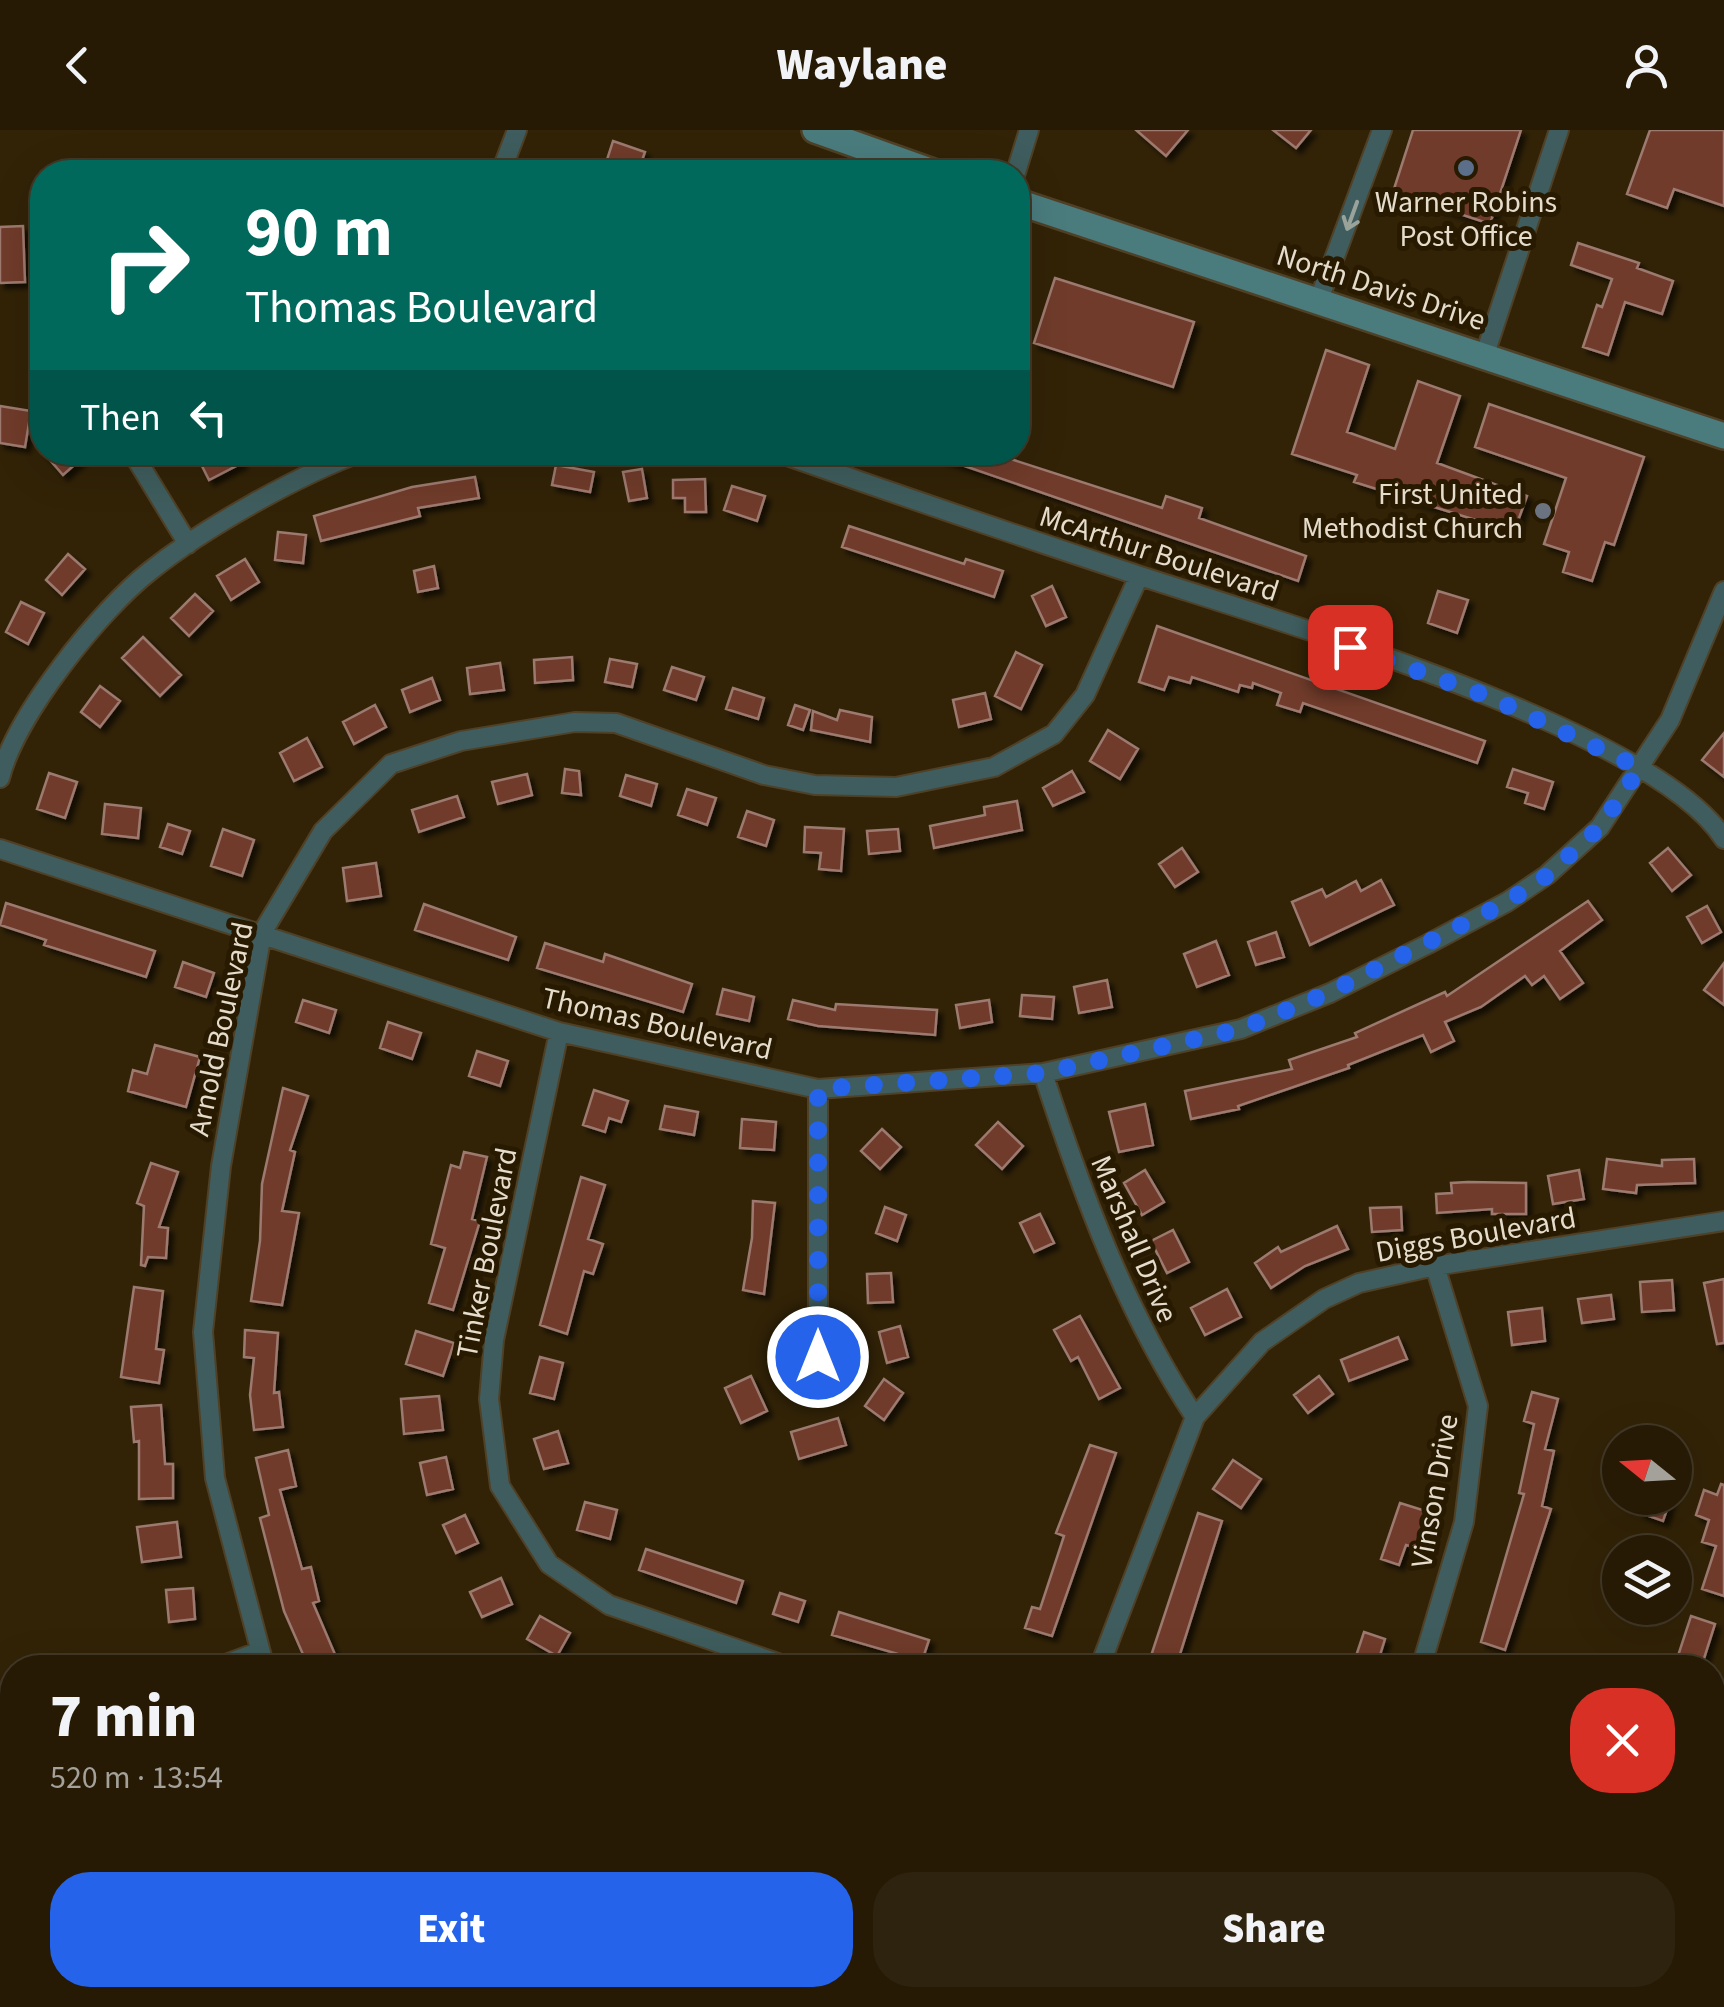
<!DOCTYPE html>
<meta charset="utf-8">
<style>
:root{--surface:#261a05;--page:#2e230f;--text:#f1f3f6;--muted:#a4a19a;--line:#423827;--accent:#2563eb}
body{margin:0;font-family:"Source Sans 3",sans-serif;background:var(--page);color:var(--text);height:100vh;display:flex;flex-direction:column;font-size:38px;white-space:nowrap}
*{box-sizing:border-box;margin:0}
p{font-size:32px;color:var(--muted)}
.icon{flex:none;width:55px;height:55px;fill:none;stroke:currentColor;stroke-width:2;stroke-linecap:round;stroke-linejoin:round}
.map{position:relative;flex:1;overflow:hidden}
.panel{position:absolute;left:0px;top:1525px;width:1725px;height:352px;display:flex;flex-direction:column;background:var(--surface);border-radius:40px 40px 0 0;box-shadow:0 10px 40px #0002,0 0 0 2px var(--line)}
.panel>*{flex:none}
.hud{position:absolute;left:30px;top:30px;width:1000px;height:305px;border-radius:40px;box-shadow:0 10px 40px #0002,0 0 0 2px var(--line);background:#00695c;color:#fff;overflow:hidden}
.needle{width:65px;rotate:288deg}
.buttons{position:absolute;left:1602px;top:1295px;display:grid;gap:20px}
.buttons a{display:grid;place-items:center;width:90px;height:90px;border-radius:50%;background:var(--surface);box-shadow:0 10px 40px #0002,0 0 0 2px var(--line);font-size:50px}
.pin{position:absolute;display:grid;place-items:center;width:85px;height:85px;color:#fff;margin:-42px;border-radius:20px;box-shadow:0 5px 15px #0006}
.me{position:absolute;width:110px;margin:-55px;rotate:0deg;stroke-linejoin:round;filter:drop-shadow(0 0 8px #0008)}
.turn{display:flex;align-items:center;gap:35px;height:210px;padding:0 50px;font-size:45px}
.turn .icon{width:130px;height:130px;stroke-width:2.5}
.turn b{display:block;font-size:70px;line-height:85px}
.then{display:flex;align-items:center;height:95px;padding:0 50px;background:#0003;gap:20px;font-size:38px}
.round{display:grid;place-items:center;flex:none;width:105px;height:105px;border-radius:40px;background:var(--page)}
.overview{display:flex;align-items:center;justify-content:space-between;height:170px;padding:0 50px}
h1{font-size:60px;font-weight:800;line-height:75px}
.cta{display:flex;gap:20px;margin-top:auto;padding:20px 50px}
.cta a{flex:1;height:115px;border-radius:40px;background:var(--accent);color:#fff;font-size:40px;font-weight:800;line-height:115px;text-align:center}
.cta a+a{background:var(--page);color:var(--text)}
header{display:flex;justify-content:space-between;align-items:center;height:130px;padding:0 50px;background:var(--surface);font-size:45px;font-weight:800}
.map>svg:first-child{display:block}
.building{fill:#703b2c;stroke:#9d7a70;stroke-width:2.5;filter:url(#shadow)}
.lines{fill:none;stroke-linecap:round;stroke-linejoin:round}
.minor-casing{stroke:#4f4127;stroke-width:22}
.secondary-casing{stroke:#4f4127;stroke-width:30}
.minor{stroke:#3f5d5e;stroke-width:18}
.secondary{stroke:#4a7c7e;stroke-width:25}
.oneway{stroke:#9aa39a}
.route{stroke:#2563eb;stroke-width:18;stroke-dasharray:0 32.4}
.service-dot{fill:#5c6f8a;stroke:#271a00;stroke-width:4}
.worship-dot{fill:#6b7280;stroke:#271a00;stroke-width:4}
.labels{text-anchor:middle;dominant-baseline:central;stroke-width:10;stroke-linejoin:round;paint-order:stroke}
.poi-label{font-size:30px;fill:#e5dccc;stroke:#271a00}
.street-label{font-size:30px;fill:#e5dccc;stroke:#271a00}
</style>
<header><svg class="icon" aria-label="back" viewBox="0 0 24 24"><path d="M15 5l-7 7 7 7"/></svg>Waylane<svg class="icon" aria-label="person" viewBox="0 0 24 24"><circle cx="12" cy="8" r="4"/><path d="M4 21q1-7 8-7t8 7"/></svg></header>
<div class="map">
<svg width="1724" height="1877" viewBox="0 0 1724 1877">
<defs>
<filter id="shadow"><feDropShadow dx="5" dy="5" stdDeviation="2.5" flood-color="#0009"/></filter>
</defs>
<rect width="100%" height="100%" fill="#322307"/>
<path class="building" d="M1136,0H1188L1166,26Z
M1273,0H1311L1296,18Z
M1413,0H1521L1490,94L1393,62Z
M1650,0H1724V76L1674,59L1667,78L1627,64Z
M613,11L645,22L638,42H603Z
M23,96L25,152L0,153V97Z
M1578,113L1639,133L1637,138L1673,151L1662,184L1625,172L1608,225L1583,217L1597,175L1602,177L1612,149L1571,135Z
M1055,148L1194,192L1173,257L1034,213Z
M1326,220L1369,235L1347,302L1395,319L1418,251L1460,266L1437,333L1527,366L1514,402L1354,352L1357,345L1292,324Z
M1489,274L1644,327L1614,415L1605,412L1592,451L1563,442L1569,422L1544,414L1566,348L1475,317Z
M0,276L31,281L25,317L0,313Z
M43,322H89L63,345Z
M195,322H236L242,333L209,350Z
M924,322H989L1162,378L1166,366L1202,378L1199,388L1306,426L1298,451Z
M556,335L594,342L590,362L552,355Z
M642,339L647,368L629,371L623,342Z
M475,347L479,368L418,378L420,386L321,411L314,386L412,357Z
M705,349L706,382H685V368H673V350Z
M732,356L765,366L757,391L724,380Z
M849,396L964,434L966,429L1003,441L994,467L842,417Z
M278,402L306,405L303,433L275,430Z
M68,424L85,439L62,465L46,450Z
M245,429L259,452L231,470L217,446Z
M434,436L438,458L418,462L414,441Z
M1052,456L1066,487L1046,496L1032,466Z
M1438,461L1468,470L1457,503L1428,493Z
M195,464L213,481L189,506L171,488Z
M21,472L44,483L28,514L6,502Z
M1157,496L1485,611L1477,633L1303,573L1300,582L1277,575L1281,563L1253,553L1252,558L1240,555L1238,562L1192,547L1190,553L1169,547L1164,560L1139,552Z
M143,507L181,545L160,566L122,528Z
M1016,522L1042,535L1021,579L995,566Z
M572,527L573,550L535,553L534,530Z
M610,529L637,534L632,557L605,552Z
M500,533L504,560L470,564L467,538Z
M672,537L704,547L696,570L664,560Z
M432,548L440,570L410,582L402,560Z
M100,556L120,571L100,597L81,582Z
M733,558L764,568L758,589L726,579Z
M985,563L991,589L959,597L953,570Z
M375,575L386,597L354,614L343,592Z
M795,575L810,580L803,600L788,595Z
M840,580L872,587L870,612L811,600L813,581L837,590Z
M1108,600L1138,619L1120,649L1090,631Z
M1724,603V647L1702,630Z
M307,608L322,637L294,651L280,623Z
M565,639L579,641L581,665L562,663Z
M1513,639L1553,652L1544,679L1525,673L1528,663L1507,657Z
M1072,641L1084,662L1053,676L1043,658Z
M49,643L77,652L65,688L37,679Z
M527,644L532,665L498,674L492,652Z
M626,645L657,654L651,676L620,666Z
M687,659L716,668L707,695L678,685Z
M457,666L464,687L419,702L412,680Z
M1017,671L1022,700L934,718L930,696L985,685L984,677Z
M105,674L141,678L138,708L102,704Z
M747,681L774,690L766,716L738,707Z
M168,694L190,701L182,724L160,717Z
M805,697L844,699L841,741L819,739L821,723L804,722Z
M223,699L254,710L242,746L211,736Z
M898,699L900,721L869,724L867,701Z
M1182,718L1198,742L1175,757L1159,734Z
M1668,718L1691,745L1672,761L1650,733Z
M376,733L381,766L347,771L343,738Z
M1381,750L1394,775L1310,815L1292,772L1322,759L1326,767L1356,751L1361,761Z
M1588,771L1602,790L1560,821L1583,853L1560,869L1544,846L1532,855L1525,846L1481,877L1445,892L1454,911L1431,922L1423,905L1348,935L1349,938L1238,976L1239,979L1191,989L1185,961L1292,939L1289,930L1357,907L1355,903L1445,862L1447,866Z
M6,773L155,821L146,847L44,815L46,810L0,795Z
M424,774L516,807L508,830L415,800Z
M1707,776L1721,802L1702,813L1687,787Z
M1276,802L1284,827L1256,835L1248,812Z
M1216,811L1229,845L1197,857L1184,824Z
M545,813L603,832L605,824L692,854L683,882L537,838Z
M183,832L214,843L206,867L175,857Z
M1724,833V875L1704,860Z
M1107,850L1112,877L1079,883L1074,857Z
M723,859L754,867L749,891L717,884Z
M1022,865L1054,867L1052,889L1020,886Z
M303,870L336,880L329,903L296,892Z
M793,870L835,880L836,874L937,880L935,905L818,896L788,889Z
M989,870L992,892L960,898L956,875Z
M388,892L421,903L412,929L380,918Z
M155,915L200,927L186,977L128,961L133,940L147,944Z
M477,921L508,931L500,956L469,946Z
M283,958L308,966L290,1020L295,1022L282,1081L299,1083L282,1175L251,1171L260,1111L262,1054Z
M594,960L628,971L621,992L609,988L605,1002L583,995Z
M1145,974L1153,1015L1119,1022L1109,982Z
M665,976L698,982L694,1005L660,999Z
M742,989L776,992L774,1020L740,1018Z
M998,992L1023,1016L1002,1039L976,1015Z
M882,999L901,1017L880,1039L861,1021Z
M464,1022L487,1027L472,1089L480,1091L453,1180L429,1173L445,1118L431,1114L451,1035L460,1038Z
M1607,1029L1662,1036V1030L1694,1029L1695,1053L1637,1055L1636,1063L1603,1059Z
M151,1033L178,1042L159,1097L168,1098L166,1128L148,1127L145,1136L141,1135L144,1076L137,1073Z
M1145,1040L1164,1072L1142,1085L1124,1053Z
M1579,1040L1584,1069L1553,1074L1548,1046Z
M581,1047L605,1055L588,1109L603,1114L593,1144L584,1141L567,1204L540,1195Z
M1468,1052L1526,1053V1084H1492V1079L1437,1083L1436,1064L1452,1063L1451,1053Z
M753,1071L775,1073L764,1164L743,1160L752,1108Z
M885,1077L906,1085L897,1111L876,1103Z
M1401,1077L1402,1100L1372,1102L1370,1078Z
M1040,1084L1054,1113L1034,1122L1020,1093Z
M1337,1096L1348,1119L1305,1136L1271,1158L1255,1133L1278,1117L1281,1122Z
M1173,1100L1189,1132L1167,1143L1151,1111Z
M891,1143L893,1172L868,1173L867,1144Z
M1724,1149V1213L1717,1214L1704,1153Z
M1672,1150L1674,1180L1642,1182L1640,1152Z
M134,1157L163,1161L156,1219L164,1220L159,1253L121,1247Z
M1227,1159L1241,1187L1205,1205L1191,1178Z
M1611,1165L1614,1189L1582,1193L1578,1169Z
M1542,1178L1545,1211L1512,1215L1508,1182Z
M1080,1186L1120,1258L1099,1269L1078,1227L1071,1231L1054,1200Z
M900,1196L908,1227L887,1233L879,1202Z
M245,1200L278,1203L274,1263L279,1262L283,1297L254,1300L250,1265L254,1228L244,1227Z
M416,1201L454,1213L443,1246L406,1234Z
M1398,1207L1407,1229L1349,1251L1341,1230Z
M540,1227L563,1233L554,1269L530,1263Z
M751,1246L767,1281L741,1293L725,1258Z
M1319,1246L1333,1264L1308,1283L1294,1265Z
M884,1249L903,1263L884,1290L865,1276Z
M1532,1262L1558,1269L1545,1319L1554,1321L1542,1376L1551,1379L1505,1520L1481,1512L1524,1364L1519,1363L1534,1294L1524,1291Z
M439,1266L443,1300L404,1304L401,1269Z
M161,1275L165,1334H173V1368L139,1369V1311L134,1312L131,1277Z
M838,1288L846,1315L799,1329L791,1302Z
M558,1301L568,1333L544,1339L534,1309Z
M1090,1315L1116,1323L1052,1506L1025,1498L1032,1477L1040,1479L1064,1406L1056,1403Z
M288,1320L296,1356L280,1360L302,1439L311,1437L319,1471L313,1473L337,1529L317,1538H309L284,1481L260,1388L269,1385L256,1328Z
M446,1327L453,1359L427,1365L420,1333Z
M1233,1330L1261,1349L1241,1378L1213,1359Z
M1721,1354L1724,1355V1466L1702,1459L1716,1416L1702,1412L1709,1390L1696,1385L1704,1360L1717,1365Z
M1645,1368H1671L1663,1391L1640,1383Z
M585,1372L617,1380L610,1409L577,1400Z
M1400,1373L1429,1382L1417,1418L1406,1415L1399,1435L1381,1429Z
M1198,1383L1222,1391L1176,1537L1150,1529Z
M465,1385L478,1413L456,1423L443,1395Z
M177,1392L181,1427L142,1432L137,1397Z
M646,1419L743,1451L736,1473L639,1440Z
M501,1448L512,1474L482,1487L470,1462Z
M193,1458L195,1489L169,1492L166,1460Z
M780,1463L805,1471L798,1492L773,1484Z
M839,1482L929,1510L922,1531L832,1505Z
M540,1486L570,1503L557,1526L527,1509Z
M1691,1486L1715,1494L1701,1538H1674Z
M1364,1502L1385,1509L1376,1538L1354,1532Z"/>
<g class="lines">
<defs>
<path id="minor" d="M501,42L517,0
M1016,42L1029,0
M1318,172L1382,0
M1484,227L1559,0
M132,322L188,414
M776,322C893,363 1010,403 1128,442C1260,486 1654,598 1724,709
M0,648C15,586 100,480 150,441C204,398 298,345 362,322
M0,719L559,902L818,959L1043,943L1241,899L1330,863L1428,814L1507,772L1547,745L1600,697L1670,590L1724,461
M559,902L494,1210L489,1269L500,1356L549,1434L609,1475L792,1538
M1043,943C1082,1063 1125,1181 1195,1287
M818,959V1227
M215,1538L258,1522
M265,1538L215,1348L203,1202L221,1036L262,803L323,701L391,634L461,611L575,592L616,593L764,645L815,655L896,657L994,637L1054,604L1085,565L1139,446
M1099,1538L1195,1287L1262,1212L1324,1169L1359,1153L1435,1136L1724,1091
M1421,1538L1464,1392L1478,1276L1435,1136
M0,1613L12,1608
M1712,1664L1724,1628
M0,1708L12,1734
M101,1865L106,1877
M798,1865L835,1877
M982,1877L986,1865
M1311,1877L1315,1865
M1643,1877L1647,1865"/>
<path id="secondary" d="M815,0L933,42
M1018,72L1724,306"/>
</defs>
<use href="#minor" class="minor-casing"/>
<use href="#secondary" class="secondary-casing"/>
<use href="#minor" class="minor"/>
<use href="#secondary" class="secondary"/>
</g>
<defs><path id="oneway-shaft" d="M-6 0H5M1.5-3L5.5 0L1.5 3" fill="none" stroke-width="1.6" stroke-linecap="round" stroke-linejoin="round" transform="scale(2.5)"/></defs>
<use class="oneway" href="#oneway-shaft" transform="translate(1352 86) rotate(110)"/>
<g class="lines">
<path class="route" d="M818,1227V959L1043,943L1241,899L1330,862L1507,772L1548,745L1600,697L1640,638L1487,566L1350,517"/>
</g>
<circle class="service-dot" cx="1466" cy="38" r="10"/>
<circle class="worship-dot" cx="1543" cy="381" r="10"/>
<g class="labels">
<g class="poi-label">
<text x="1466" y="72">Warner Robins<tspan x="1466" dy="34">Post Office</tspan></text>
<text x="1523" y="364" text-anchor="end">First United<tspan x="1523" dy="34">Methodist Church</tspan></text>
</g>
<g class="street-label">
<text transform="translate(1381 158) rotate(18)">North Davis Drive</text>
<text transform="translate(1159 424) rotate(18)">McArthur Boulevard</text>
<text transform="translate(657 894) rotate(13)">Thomas Boulevard</text>
<text transform="translate(221 899) rotate(-78)">Arnold Boulevard</text>
<text transform="translate(1476 1105) rotate(-10)">Diggs Boulevard</text>
<text transform="translate(1134 1109) rotate(67)">Marshall Drive</text>
<text transform="translate(487 1123) rotate(-79)">Tinker Boulevard</text>
<text transform="translate(1435 1361) rotate(-80)">Vinson Drive</text>
</g>
</g>
</svg>
<div class="buttons">
<a><svg class="needle" viewBox="-14 -14 28 28"><path d="M0-13l5 13h-10z" fill="#e53935"/><path d="M0 13l5-13h-10z" fill="#a4a19a"/></svg></a>
<a><svg class="icon" aria-label="layers" viewBox="0 0 24 24"><path d="M12 4l9 5-9 5-9-5zM3 14l9 5 9-5"/></svg></a>
</div>
<div class="pin" style="left:1350px;top:517px;background:#d93025"><svg class="icon" aria-label="arrive" viewBox="0 0 24 24"><path d="M6 21V4h12l-3 4 3 4H6"/></svg></div>
<svg class="me" style="left:818px;top:1227px" viewBox="-20 -20 40 40"><circle r="17" fill="#2563eb" stroke="#fff" stroke-width="3"/><path d="M0-11L8 9 0 5-8 9z" fill="#fff"/></svg>
<div class="hud">
<div class="turn"><svg class="icon" aria-label="right" viewBox="0 0 24 24"><path d="M7 20v-9h11M14 6l5 5-5 5"/></svg><div><b>90 m</b>Thomas Boulevard</div></div>
<div class="then">Then<svg class="icon" aria-label="left" viewBox="0 0 24 24"><path d="M17 20v-9H6M10 6l-5 5 5 5"/></svg></div>
</div>
<section class="panel">
<div class="overview"><div><h1>7 min</h1><p>520 m · 13:54</p></div><a class="round" style="background:#d93025;color:#fff"><svg class="icon" aria-label="close" viewBox="0 0 24 24"><path d="M6 6l12 12M18 6L6 18"/></svg></a></div>
<div class="cta"><a>Exit</a><a>Share</a></div>
</section>
</div>
